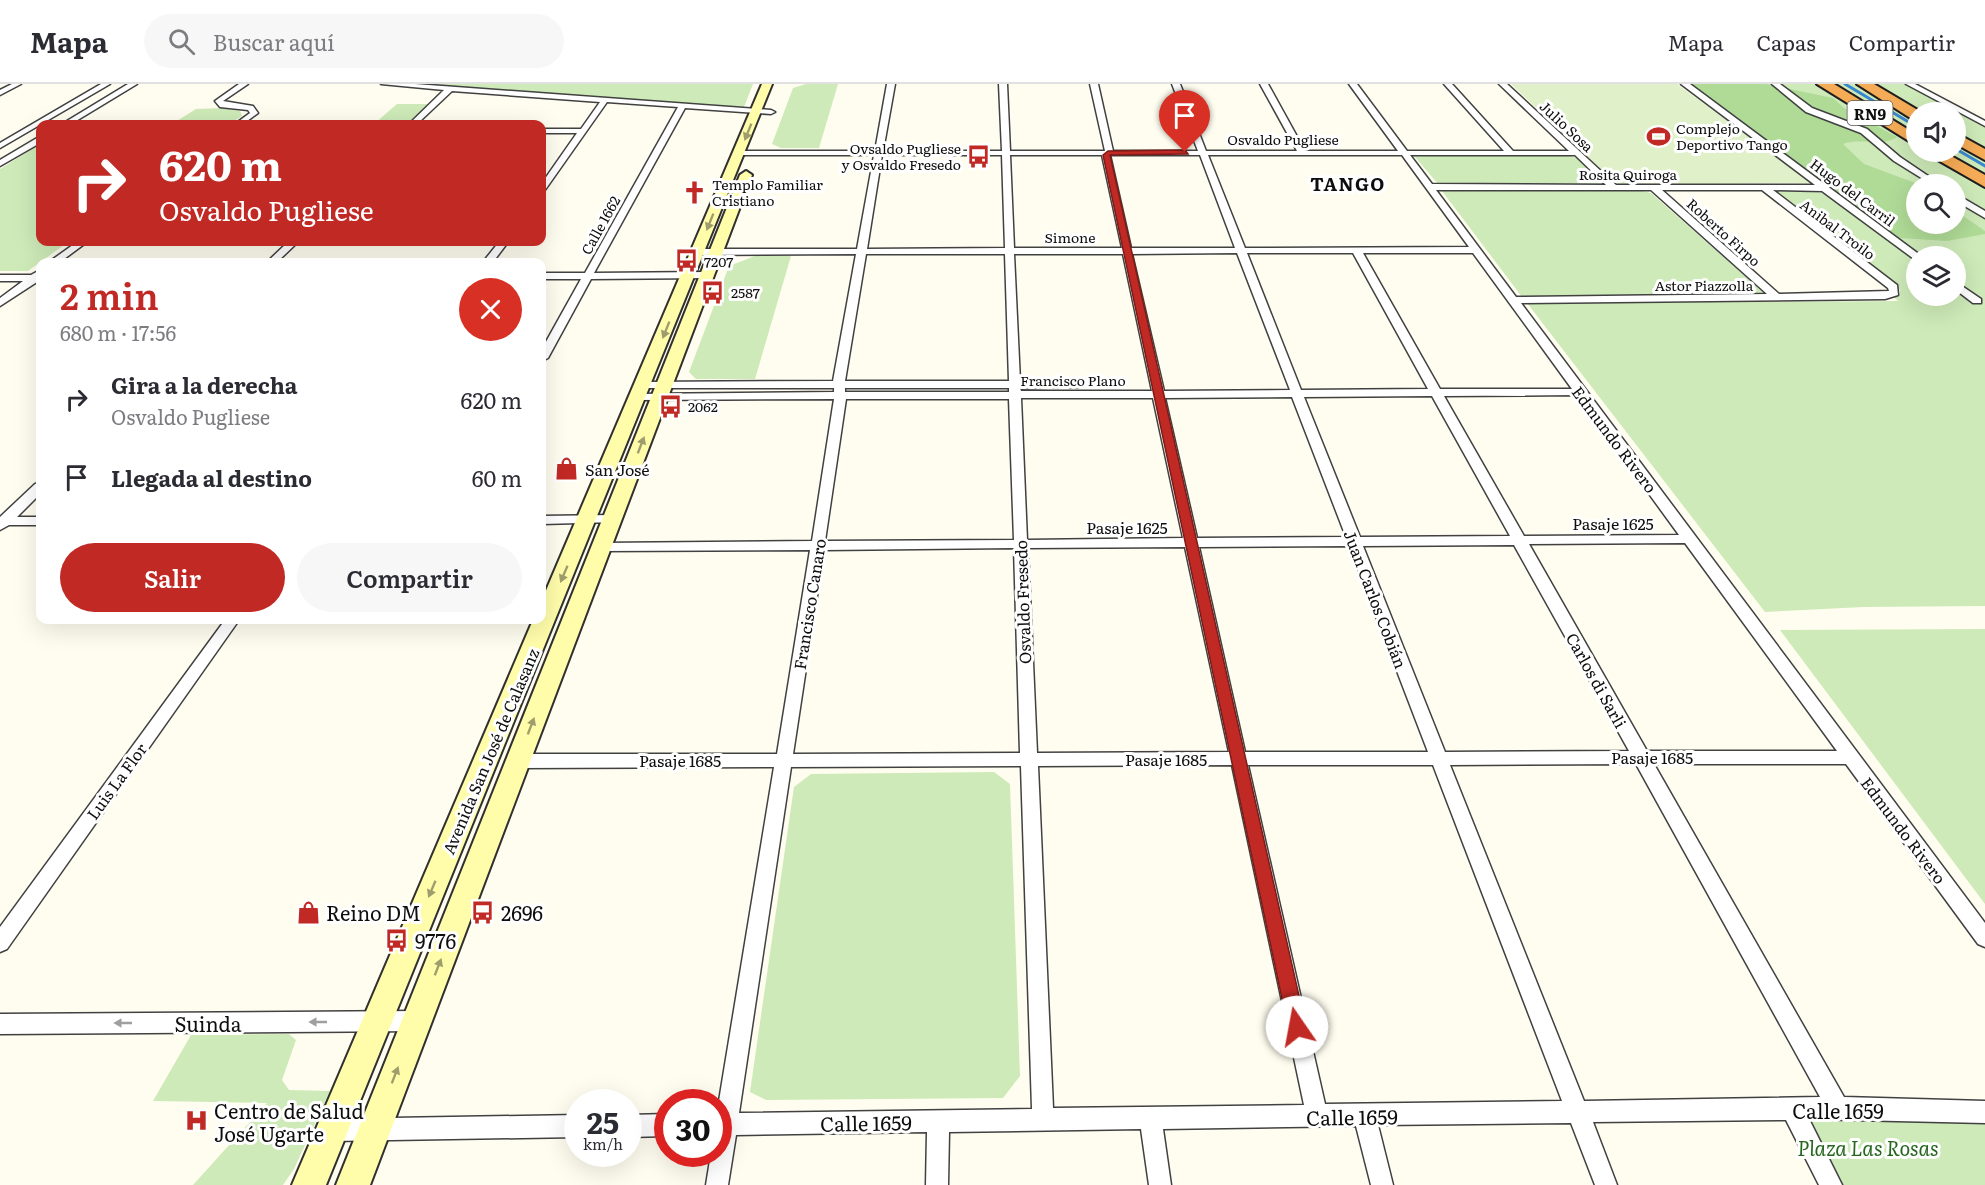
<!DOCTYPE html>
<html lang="es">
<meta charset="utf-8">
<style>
:root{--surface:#fff;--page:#f7f7f7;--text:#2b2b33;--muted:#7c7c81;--line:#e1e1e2;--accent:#c02924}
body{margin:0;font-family:Literata,serif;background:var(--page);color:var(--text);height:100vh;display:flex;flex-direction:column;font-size:22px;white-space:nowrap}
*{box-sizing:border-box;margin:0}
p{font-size:20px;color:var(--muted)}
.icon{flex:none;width:33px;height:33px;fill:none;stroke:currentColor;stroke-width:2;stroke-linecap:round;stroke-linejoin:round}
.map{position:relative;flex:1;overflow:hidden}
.details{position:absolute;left:36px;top:174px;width:510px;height:366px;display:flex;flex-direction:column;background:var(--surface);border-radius:12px;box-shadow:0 6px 24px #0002}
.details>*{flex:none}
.hud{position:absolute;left:36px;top:36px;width:510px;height:126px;border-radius:12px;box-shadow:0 6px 24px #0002;background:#c02924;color:#fff;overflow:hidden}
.controls{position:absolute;left:1906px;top:18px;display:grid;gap:12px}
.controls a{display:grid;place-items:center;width:60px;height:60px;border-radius:50%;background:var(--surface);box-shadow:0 6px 24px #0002;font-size:30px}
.speed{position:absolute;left:564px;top:1005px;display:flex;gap:12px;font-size:30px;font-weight:700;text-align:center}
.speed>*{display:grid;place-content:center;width:78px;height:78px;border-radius:50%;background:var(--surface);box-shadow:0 6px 24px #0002;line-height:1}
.speed small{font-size:15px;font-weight:400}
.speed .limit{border:9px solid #d22;background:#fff;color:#111}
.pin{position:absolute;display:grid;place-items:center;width:51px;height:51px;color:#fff;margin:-62px -26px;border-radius:50% 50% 50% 0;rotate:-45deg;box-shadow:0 0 6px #0007}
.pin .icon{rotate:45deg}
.me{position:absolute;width:66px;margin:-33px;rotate:348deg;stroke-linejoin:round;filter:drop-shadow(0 0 4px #0008)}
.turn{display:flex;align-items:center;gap:21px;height:126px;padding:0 24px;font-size:27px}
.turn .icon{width:78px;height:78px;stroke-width:2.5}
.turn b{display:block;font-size:42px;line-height:51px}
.round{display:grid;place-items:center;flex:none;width:63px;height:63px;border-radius:32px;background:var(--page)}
.head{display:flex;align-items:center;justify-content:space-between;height:102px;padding:0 24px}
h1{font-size:36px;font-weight:600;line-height:45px;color:var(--accent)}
.cta{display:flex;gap:12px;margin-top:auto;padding:12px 24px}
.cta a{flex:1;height:69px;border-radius:36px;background:var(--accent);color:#fff;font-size:24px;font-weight:600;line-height:69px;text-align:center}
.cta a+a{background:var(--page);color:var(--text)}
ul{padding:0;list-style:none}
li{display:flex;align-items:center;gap:18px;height:78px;padding:0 24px}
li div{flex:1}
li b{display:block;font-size:22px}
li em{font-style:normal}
header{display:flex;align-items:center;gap:36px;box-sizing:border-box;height:84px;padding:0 30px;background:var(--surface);border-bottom:2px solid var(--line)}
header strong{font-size:28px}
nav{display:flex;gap:33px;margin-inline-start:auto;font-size:21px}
.search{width:420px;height:54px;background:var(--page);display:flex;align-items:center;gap:15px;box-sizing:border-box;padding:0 21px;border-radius:33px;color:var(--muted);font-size:22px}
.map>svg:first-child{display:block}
.green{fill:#ceeab8;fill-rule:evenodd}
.forest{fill:#b0db97}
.pitch{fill:#e0f1ca}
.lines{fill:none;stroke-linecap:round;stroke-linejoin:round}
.stream{stroke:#3987cf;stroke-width:3}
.minor-casing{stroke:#414141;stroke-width:3}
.secondary-casing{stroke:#303030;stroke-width:4}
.motorway-casing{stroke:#1f1f1f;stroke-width:4}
.minor{fill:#fff;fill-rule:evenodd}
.secondary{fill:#fffdaa;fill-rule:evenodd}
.motorway{fill:#f6ac56;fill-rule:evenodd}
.oneway{fill:#9f9d6c}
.oneway2{fill:#9f9f9f}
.route{fill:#c02924;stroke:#7d1b17;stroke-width:1.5}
.labels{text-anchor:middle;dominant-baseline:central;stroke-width:6;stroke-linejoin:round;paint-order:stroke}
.far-street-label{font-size:14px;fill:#0e0e0e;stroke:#fff}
.far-poi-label{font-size:14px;fill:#0e0e0e;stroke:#fff;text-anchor:start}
.shield{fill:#fff;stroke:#565656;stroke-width:1.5}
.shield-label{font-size:15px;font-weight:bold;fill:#0e0e0e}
.street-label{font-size:16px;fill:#0e0e0e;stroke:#fff}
.poi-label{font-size:16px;fill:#0e0e0e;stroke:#fff;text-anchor:start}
.far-district-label{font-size:18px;font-weight:bold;letter-spacing:1.5px;fill:#0e0e0e;stroke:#fff}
.near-poi-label{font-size:20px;fill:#0e0e0e;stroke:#fff;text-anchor:start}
.near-street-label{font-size:20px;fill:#0e0e0e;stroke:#fff}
.near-park-label{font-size:20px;font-style:italic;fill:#26671d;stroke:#fff}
</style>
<header>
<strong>Mapa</strong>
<div class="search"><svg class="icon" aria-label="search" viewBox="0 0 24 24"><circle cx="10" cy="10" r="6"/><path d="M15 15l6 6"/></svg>Buscar aquí</div>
<nav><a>Mapa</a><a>Capas</a><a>Compartir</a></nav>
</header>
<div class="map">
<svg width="1985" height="1101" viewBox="0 0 1985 1101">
<rect width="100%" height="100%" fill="#fffdef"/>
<path class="green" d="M414,0H753L744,23Z
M806,0H838L819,64H781L772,60L793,4Z
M1685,0H1910L1985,40V522L1863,523L1765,528L1527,219L1898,217L1894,213L1900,210V206L1773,108L1775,106L1827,109L1917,177V212H1956V172H1917ZM1917,28H1956V68H1917ZM1917,100H1956V140H1917Z
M397,20H428L407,40H374Z
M222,24L240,27L242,32L230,40H172L196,25Z
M40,60V158H68L28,187H0V85Z
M1417,71L1570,72L1577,74L1605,101H1439L1414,72Z
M1444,105L1638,106L1651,109L1765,210L1522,213L1442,107Z
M755,172H791L755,295H696L689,288L729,182Z
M1985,545V820L1780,546Z
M994,688L1010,700L1020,992L1003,1014L766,1016L750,1008L794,703L811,690Z
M289,950L296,956L282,996L289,1006L330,1007L294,1085L283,1101H193L267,1019L153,1017L191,951Z
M1792,1025L1985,1028V1101H1831Z"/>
<path class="forest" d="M1690,0H1766L1833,14L1844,24L1897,53C1881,64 1861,53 1843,60L1864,80L1918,100L1917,140H1956V127L1985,147V150L1947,157L1900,154Z"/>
<path class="pitch" d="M1511,0H1677L1813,99L1622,101L1615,99Z"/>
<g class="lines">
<path class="stream" d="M1845,0L1917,43
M1956,65L1985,82"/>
<defs>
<path id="minor" d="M12,0H21L0,11V6Z
M101,0H110L0,64V59Z
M128,0H137L71,40H62Z
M239,0H248L223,17L253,22L258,29L243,40H235L250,29L248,26L220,23L215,17Z
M381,0H415L771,26L775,28L771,30L685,24L594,189L707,188L712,191L707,194L591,195L548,274L542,277V265L581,195H542V189H585L678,23L607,18L545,106L542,107V99L577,49H542V45H581L600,18L452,7L417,40H409L444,6Z
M887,0H895L883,67H1002L999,0H1007L1010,67H1105L1090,0H1098L1113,67H1198L1172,0H1180L1206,67H1297L1260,0H1268L1305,67H1398L1349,0H1357L1407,67H1504L1444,0H1452L1513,67H1569L1499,0H1507L1616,101H1815L1681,0H1690L1920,171L1921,172H1917V176L1914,175L1822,107L1773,106L1897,201L1898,211L1885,215L1521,219L1985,839V863L1978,860L1846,680H1654L1844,1013L1985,1017V1039L1809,1035L1842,1101H1819L1786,1036L1593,1038L1617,1101H1595L1571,1039L1378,1041L1393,1101H1371L1356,1042L1163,1045L1171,1101H1149L1141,1045L949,1048L948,1101H926L927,1048L736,1051L728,1101H706L711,1070H718V1023L774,683L518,684L512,682L510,677L512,672L518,670H777L810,466L601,467L594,463L601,459L812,457L834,315L638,316L632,313L638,310L834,308V304H643L637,301L643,298L833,297L856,170L698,171L693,168L698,165H857L874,71H739L735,69L739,67H875ZM882,71H1002L1005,164L867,165ZM1010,71H1102L1122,164H1014ZM1110,71H1200L1235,164H1131ZM1208,71H1402L1469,163L1245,164ZM1410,71H1575L1606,101L1432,100ZM1436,106H1651L1767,210L1516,213ZM1662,106H1762L1888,204L1889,207L1779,210ZM1237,169L1290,306L1164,307L1132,170ZM1247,169H1353L1428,305L1301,306ZM1363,169H1473L1572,305H1440ZM866,170H1005L1009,297H845ZM1014,170H1123L1152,307H1021L1020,304L1081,303L1087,300L1081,297H1020ZM845,304H1009V308H845ZM1577,311L1679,451L1524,452L1444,312ZM1432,312L1510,452L1360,453L1304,313ZM1292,313L1346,453L1197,454L1165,314ZM1021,314H1153L1183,454L1027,456ZM846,315H1009L1014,456L825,457ZM1685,459L1837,667H1647L1529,460ZM1514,461L1629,667L1445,668L1363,462ZM1349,462L1428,668H1245L1199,463ZM1185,463L1229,668L1037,669L1028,464ZM1014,464L1020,669L793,670L824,466ZM1636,680L1820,1013L1584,1017L1450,681ZM1232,681L1304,1021L1053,1024L1038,682ZM1248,681H1433L1562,1017L1325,1020ZM1021,682L1032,1025L739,1029L791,683Z
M1772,0H1780L1812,24L1867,45L1900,73L1940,100H1931L1894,77L1861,49L1806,28Z
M1906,0H1915L1985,37V42Z
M37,54H40V59L0,82V76Z
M1956,110L1985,127V134L1956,117Z
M77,158H87L60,178H49Z
M288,158H298L277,178H267Z
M499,158H508L493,178H483Z
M40,186V196L0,222V214L23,197H0V191H31Z
M1956,198L1981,215V219H1973L1956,206Z
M40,399V410L17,433H40V441H9L0,446V433L35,400Z
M612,431L619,435L617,438L542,440V432Z
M225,536H239L7,865L0,868V843Z
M416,927L423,930L426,937L423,944L416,947L0,950V930Z
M668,1030V1052L628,1053V1031Z
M578,1031V1053L332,1057L324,1054L321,1046L324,1038L332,1035Z"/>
<path id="secondary" d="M762,0H772L326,1101H292L533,536H542V516Z
M746,87L752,91L370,1101H336L740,91Z"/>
<path id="motorway" d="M1817,0H1834L1917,51V62Z
M1857,0H1874L1921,28H1917V36L1912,35Z
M1956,49L1985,65V76L1956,60Z
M1927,68H1944L1985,91V103L1929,71Z"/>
</defs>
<use href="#minor" class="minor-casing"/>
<use href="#secondary" class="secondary-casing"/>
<use href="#motorway" class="motorway-casing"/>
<use href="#minor" class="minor"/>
<use href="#secondary" class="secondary"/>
<use href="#motorway" class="motorway"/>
</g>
<defs><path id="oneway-solid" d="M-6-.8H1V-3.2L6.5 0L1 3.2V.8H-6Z" transform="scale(1.5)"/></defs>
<g class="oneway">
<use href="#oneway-solid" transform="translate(748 48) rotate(112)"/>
<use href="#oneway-solid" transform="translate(710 138) rotate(112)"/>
<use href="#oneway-solid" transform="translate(666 246) rotate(112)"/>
<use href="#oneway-solid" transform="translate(641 361) rotate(-69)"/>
<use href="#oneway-solid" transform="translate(564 490) rotate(113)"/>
<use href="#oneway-solid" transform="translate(531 642) rotate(-69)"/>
<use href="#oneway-solid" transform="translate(432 805) rotate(113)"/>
<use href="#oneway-solid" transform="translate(438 883) rotate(-69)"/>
<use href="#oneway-solid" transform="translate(395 991) rotate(-69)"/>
</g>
<g class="oneway2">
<use href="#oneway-solid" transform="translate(318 938) rotate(180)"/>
<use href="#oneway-solid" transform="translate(123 939) rotate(180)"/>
</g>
<path class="route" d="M1185,66L1188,70L1110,71L1306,943L1304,949L1297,952L1290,949L1288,943L1103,71L1108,67Z"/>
<defs>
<symbol id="stadium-bare" viewBox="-9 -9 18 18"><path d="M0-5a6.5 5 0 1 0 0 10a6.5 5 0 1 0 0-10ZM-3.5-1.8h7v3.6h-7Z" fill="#c02924" stroke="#fff" stroke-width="2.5" paint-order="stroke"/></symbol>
<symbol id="bus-bare" viewBox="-9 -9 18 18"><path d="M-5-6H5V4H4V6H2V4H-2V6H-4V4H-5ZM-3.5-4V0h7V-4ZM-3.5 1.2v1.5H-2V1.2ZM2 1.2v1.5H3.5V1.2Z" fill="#c02924" stroke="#fff" stroke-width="2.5" paint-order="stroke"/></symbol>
<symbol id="church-bare" viewBox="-9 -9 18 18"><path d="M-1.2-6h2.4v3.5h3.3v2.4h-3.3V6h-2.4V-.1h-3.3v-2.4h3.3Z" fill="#c02924" stroke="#fff" stroke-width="2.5" paint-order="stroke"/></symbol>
<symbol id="shop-bare" viewBox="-9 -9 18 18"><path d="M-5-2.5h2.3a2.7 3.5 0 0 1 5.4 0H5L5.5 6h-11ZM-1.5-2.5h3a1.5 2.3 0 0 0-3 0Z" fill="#c02924" stroke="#fff" stroke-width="2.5" paint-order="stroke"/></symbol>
<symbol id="hospital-bare" viewBox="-9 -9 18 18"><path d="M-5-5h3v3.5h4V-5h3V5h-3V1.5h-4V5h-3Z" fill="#c02924" stroke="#fff" stroke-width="2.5" paint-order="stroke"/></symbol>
</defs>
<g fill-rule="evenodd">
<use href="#stadium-bare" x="1642" y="36" width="33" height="33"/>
<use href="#bus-bare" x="962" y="56" width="33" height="33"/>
<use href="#church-bare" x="678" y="92" width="33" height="33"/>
<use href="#bus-bare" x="670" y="160" width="33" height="33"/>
<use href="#bus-bare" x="696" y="192" width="33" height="33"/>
<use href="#bus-bare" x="654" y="306" width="33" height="33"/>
<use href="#shop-bare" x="550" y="368" width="33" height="33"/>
<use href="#shop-bare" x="292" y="812" width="33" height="33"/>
<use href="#bus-bare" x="466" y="812" width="33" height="33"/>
<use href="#bus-bare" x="380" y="840" width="33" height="33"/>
<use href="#hospital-bare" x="180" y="1020" width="33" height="33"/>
</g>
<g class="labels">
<g class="far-street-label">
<text transform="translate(1567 42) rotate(43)">Julio Sosa</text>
<text x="1283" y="55">Osvaldo Pugliese</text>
<text x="1628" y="90">Rosita Quiroga</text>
<text transform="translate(1853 108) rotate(37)">Hugo del Carril</text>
<text transform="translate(600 141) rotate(-61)">Calle 1662</text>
<text transform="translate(1838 145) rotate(37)">Anibal Troilo</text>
<text transform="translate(1724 148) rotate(42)">Roberto Firpo</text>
<text x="1070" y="153">Simone</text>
<text x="1704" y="201">Astor Piazzolla</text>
<text x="1073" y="296">Francisco Plano</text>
</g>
<g class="far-poi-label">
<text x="1676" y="44">Complejo<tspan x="1676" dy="16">Deportivo Tango</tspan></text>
<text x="961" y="64" text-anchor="end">Ovsaldo Pugliese<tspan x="961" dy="16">y Osvaldo Fresedo</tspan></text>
<text x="712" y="100">Templo Familiar<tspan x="712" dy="16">Cristiano</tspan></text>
<text x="704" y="177">7207</text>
<text x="731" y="208">2587</text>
<text x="688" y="322">2062</text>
</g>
<rect class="shield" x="1847.5" y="17" width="45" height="24" rx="4.5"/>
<g class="shield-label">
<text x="1870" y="29">RN9</text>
</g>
<g class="street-label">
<text transform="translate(1615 355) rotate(53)">Edmundo Rivero</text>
<text x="1613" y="439">Pasaje 1625</text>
<text x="1127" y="443">Pasaje 1625</text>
<text transform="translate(1376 515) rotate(69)">Juan Carlos Cobián</text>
<text transform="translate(1022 518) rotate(-92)">Osvaldo Fresedo</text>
<text transform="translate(809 520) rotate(-81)">Francisco Canaro</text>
<text transform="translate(1597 596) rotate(61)">Carlos di Sarli</text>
<text transform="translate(490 667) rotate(-67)">Avenida San José de Calasanz</text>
<text x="1652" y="673">Pasaje 1685</text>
<text x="1166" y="675">Pasaje 1685</text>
<text x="680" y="676">Pasaje 1685</text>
<text transform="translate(116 697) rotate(-54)">Luis La Flor</text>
<text transform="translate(1904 746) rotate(53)">Edmundo Rivero</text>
</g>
<g class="poi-label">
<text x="585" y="385">San José</text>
</g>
<g class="far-district-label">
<text x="1348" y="99">TANGO</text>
</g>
<g class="near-poi-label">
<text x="326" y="828">Reino DM</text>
<text x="501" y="828">2696</text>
<text x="415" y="856">9776</text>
<text x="214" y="1026">Centro de Salud<tspan x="214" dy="23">José Ugarte</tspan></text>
</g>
<g class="near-street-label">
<text x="208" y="939">Suinda</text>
<text x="1838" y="1026">Calle 1659</text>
<text transform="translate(1352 1032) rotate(-1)">Calle 1659</text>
<text transform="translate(866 1038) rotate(-1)">Calle 1659</text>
</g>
<g class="near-park-label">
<text x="1868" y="1063">Plaza Las Rosas</text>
</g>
</g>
</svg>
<div class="controls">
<a><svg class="icon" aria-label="sound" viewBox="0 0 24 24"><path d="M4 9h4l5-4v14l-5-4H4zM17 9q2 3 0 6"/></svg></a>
<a><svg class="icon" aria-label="search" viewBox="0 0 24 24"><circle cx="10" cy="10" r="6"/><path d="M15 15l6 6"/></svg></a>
<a><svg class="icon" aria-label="layers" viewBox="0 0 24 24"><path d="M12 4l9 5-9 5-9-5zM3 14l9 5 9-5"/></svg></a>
</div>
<div class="speed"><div>25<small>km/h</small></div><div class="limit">30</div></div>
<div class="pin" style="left:1185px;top:68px;background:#d93025"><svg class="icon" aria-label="arrive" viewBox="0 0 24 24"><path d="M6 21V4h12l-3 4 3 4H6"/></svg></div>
<svg class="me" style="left:1297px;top:943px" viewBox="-20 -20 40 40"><circle r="19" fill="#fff"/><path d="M0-13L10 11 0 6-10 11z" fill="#c02924"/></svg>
<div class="hud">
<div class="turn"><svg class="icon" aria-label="right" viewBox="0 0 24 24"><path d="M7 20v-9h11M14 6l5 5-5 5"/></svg><div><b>620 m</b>Osvaldo Pugliese</div></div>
</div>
<section class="details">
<div class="head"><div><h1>2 min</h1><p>680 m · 17:56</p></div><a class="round" style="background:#d93025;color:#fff"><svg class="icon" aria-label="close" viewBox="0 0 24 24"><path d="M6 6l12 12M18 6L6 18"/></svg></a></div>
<ul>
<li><svg class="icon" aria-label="right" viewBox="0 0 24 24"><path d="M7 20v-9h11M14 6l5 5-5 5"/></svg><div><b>Gira a la derecha</b><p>Osvaldo Pugliese</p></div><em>620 m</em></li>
<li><svg class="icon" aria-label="arrive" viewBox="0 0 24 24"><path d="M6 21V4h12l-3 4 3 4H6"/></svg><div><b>Llegada al destino</b></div><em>60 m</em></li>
</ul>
<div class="cta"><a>Salir</a><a>Compartir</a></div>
</section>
</div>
